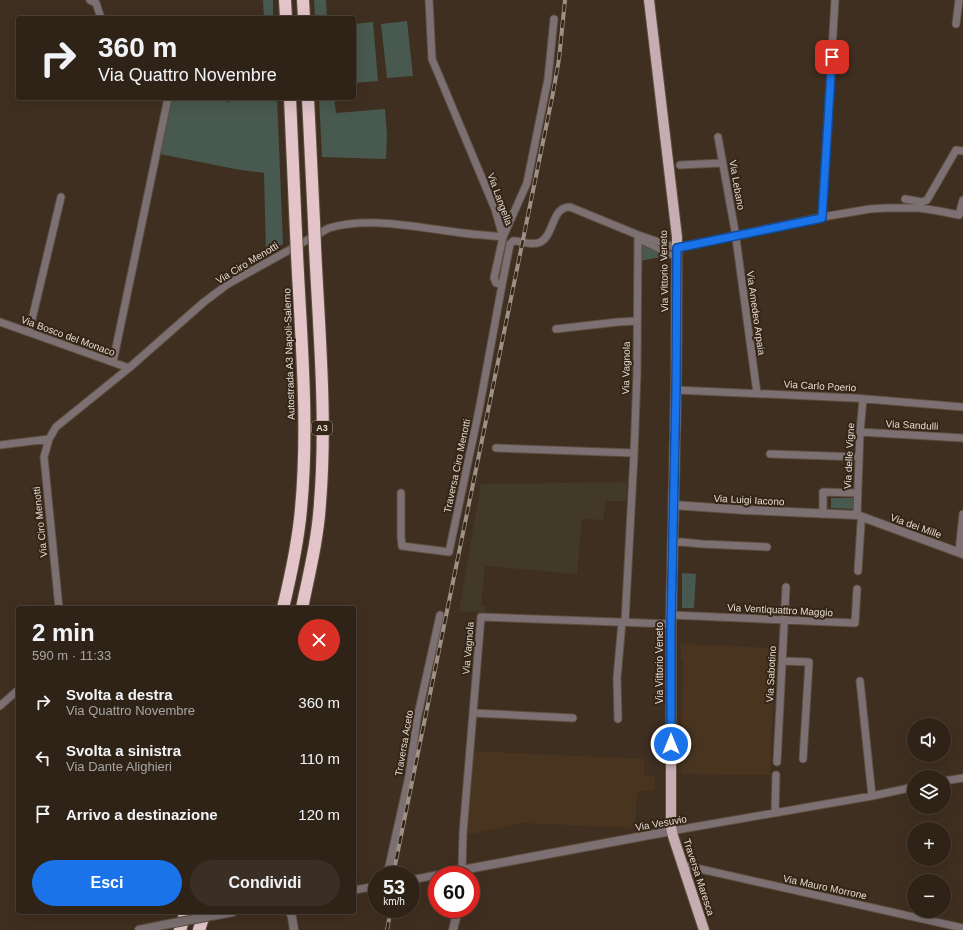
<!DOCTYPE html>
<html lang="it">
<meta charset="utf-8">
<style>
:root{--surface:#2f2318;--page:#3b2f25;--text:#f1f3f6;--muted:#a7a4a2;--line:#4a4037;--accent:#1a73e8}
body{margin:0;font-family:Arial,sans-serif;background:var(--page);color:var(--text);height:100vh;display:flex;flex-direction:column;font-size:15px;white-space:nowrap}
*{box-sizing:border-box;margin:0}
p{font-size:13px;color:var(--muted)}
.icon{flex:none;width:22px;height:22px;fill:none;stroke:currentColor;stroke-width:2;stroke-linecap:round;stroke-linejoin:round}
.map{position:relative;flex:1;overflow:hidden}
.details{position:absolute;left:16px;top:606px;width:340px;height:308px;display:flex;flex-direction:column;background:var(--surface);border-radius:4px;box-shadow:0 4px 16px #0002,0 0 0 1px var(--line)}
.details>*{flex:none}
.top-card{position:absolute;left:16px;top:16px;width:340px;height:84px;border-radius:4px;box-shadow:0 4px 16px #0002,0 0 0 1px var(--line);background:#2f2318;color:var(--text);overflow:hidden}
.controls{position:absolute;left:907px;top:718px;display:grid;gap:8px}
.controls a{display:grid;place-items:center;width:44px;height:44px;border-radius:50%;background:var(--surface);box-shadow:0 4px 16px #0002,0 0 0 1px var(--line);font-size:20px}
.speed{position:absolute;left:368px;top:866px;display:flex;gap:8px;font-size:20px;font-weight:700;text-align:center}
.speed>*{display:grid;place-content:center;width:52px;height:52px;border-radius:50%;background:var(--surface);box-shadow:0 4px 16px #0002,0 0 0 1px var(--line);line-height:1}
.speed small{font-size:10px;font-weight:400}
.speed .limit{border:6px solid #d22;background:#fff;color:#111}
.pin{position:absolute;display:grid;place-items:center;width:34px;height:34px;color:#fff;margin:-17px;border-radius:8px;box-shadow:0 2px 6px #0006}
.me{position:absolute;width:44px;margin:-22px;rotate:0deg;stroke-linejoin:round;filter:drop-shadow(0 0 3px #0008)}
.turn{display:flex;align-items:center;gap:14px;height:84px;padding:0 16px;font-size:18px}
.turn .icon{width:52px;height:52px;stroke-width:2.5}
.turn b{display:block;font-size:28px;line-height:34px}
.round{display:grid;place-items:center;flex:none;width:42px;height:42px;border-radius:21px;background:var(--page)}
.head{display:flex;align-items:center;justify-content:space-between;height:68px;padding:0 16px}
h1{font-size:24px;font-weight:800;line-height:30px}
.action{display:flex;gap:8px;margin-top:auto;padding:8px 16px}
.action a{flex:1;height:46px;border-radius:24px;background:var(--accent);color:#fff;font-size:16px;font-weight:800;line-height:46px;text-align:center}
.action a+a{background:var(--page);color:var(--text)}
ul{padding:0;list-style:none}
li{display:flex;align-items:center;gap:12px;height:56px;padding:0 16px}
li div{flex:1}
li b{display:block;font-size:15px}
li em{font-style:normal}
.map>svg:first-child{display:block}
.industrial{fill:#423928}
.built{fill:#493420}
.green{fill:#48594f}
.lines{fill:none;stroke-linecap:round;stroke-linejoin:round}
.pedestrian-casing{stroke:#5d4e40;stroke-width:8}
.minor-casing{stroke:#5d4e40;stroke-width:9}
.tertiary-casing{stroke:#5d4e40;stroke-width:10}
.primary-casing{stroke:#5d4e40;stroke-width:12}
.motorway-casing{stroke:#5d4e40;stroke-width:14}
.pedestrian{stroke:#7c7072;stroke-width:5.5}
.minor{stroke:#7c7072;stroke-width:7}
.tertiary{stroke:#7c7072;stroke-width:8}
.primary{stroke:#c5adb1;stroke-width:10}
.motorway{stroke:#e2c4c9;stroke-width:12}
.rail-casing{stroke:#9d9085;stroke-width:4}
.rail{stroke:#342516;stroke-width:2.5;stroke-dasharray:8;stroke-linecap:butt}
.tertiary-bridge-casing{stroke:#5d4e40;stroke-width:10;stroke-linecap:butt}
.motorway-bridge-casing{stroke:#5d4e40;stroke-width:14;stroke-linecap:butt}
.tertiary-bridge{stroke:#7c7072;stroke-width:8}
.motorway-bridge{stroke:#e2c4c9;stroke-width:12}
.route-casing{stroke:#114b97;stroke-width:10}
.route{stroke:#1a73e8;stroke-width:7}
.labels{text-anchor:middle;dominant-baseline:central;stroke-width:4;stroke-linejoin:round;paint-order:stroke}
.shield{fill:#342516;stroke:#aea398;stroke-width:1}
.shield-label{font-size:9px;font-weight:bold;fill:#e3d9d0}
.street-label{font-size:10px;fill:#e3d9d0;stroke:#342516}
</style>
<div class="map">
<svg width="963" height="930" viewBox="0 0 963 930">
<rect width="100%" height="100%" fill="#3f2f20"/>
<path class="industrial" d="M627,482L626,501H606L603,520L582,519L577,574L485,566L481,606H485V613L459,611L481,484Z"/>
<path class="built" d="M681,644L775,648L770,775L681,774L683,659H681Z
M473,751L644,759V775L655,776L654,791H637L635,828L522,823L467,835Z"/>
<path class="green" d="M263,0H273V18H264Z
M314,0H326L327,18H315Z
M407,21L413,76L387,78L381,24Z
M373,22L378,81L354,83V24Z
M171,98H212L229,102L230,98H277L283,244L266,254L264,173L235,169L160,154Z
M319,98H334L336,113L385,109L387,135L386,159L322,157Z
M643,239L670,251L671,255L640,261L642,241Z
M831,498H853V509L831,508Z
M682,573L696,574L694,608H682Z"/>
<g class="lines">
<defs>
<path id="pedestrian" d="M642,241L671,255"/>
<path id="minor" d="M90,0L96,3L101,18
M429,0L432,59L495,209L503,237L527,183L548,79L554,19
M956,24L959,0
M718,137L735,231L757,393
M680,165L722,163
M905,199L922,202L927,200L956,150L963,151
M959,215L963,200
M822,217L835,0
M0,322L129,368
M556,329L618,322L637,321
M29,332L61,197
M113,362L168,98
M676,390L854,398L963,407
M860,432L963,438
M0,445L49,439
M496,448L634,453
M770,454L859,457
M401,493V537L402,546L449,552L479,410L502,285
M823,514V492L858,493
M857,515L860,432L863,399
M673,543L681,542L702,544L767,547
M959,552L963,514
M858,571L861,523L862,517
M59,608L44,457L49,439L56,427L129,368L204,302L228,284L329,228C368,217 409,226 448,231C466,234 484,235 503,237L494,278L496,283L502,285L510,244L513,241H516C522,242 532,245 538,243C555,238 550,207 570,207L638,235L677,248L822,217L870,209L886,208H919L939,211L959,215
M671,615L855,623L857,589
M625,622L634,455L637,373L638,235
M782,661L809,662L803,759
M860,681L872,796
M0,706L18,690
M473,713L573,718
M618,719L617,678L622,622
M777,762L786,587
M944,781L963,778
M775,813L776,775
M671,831L872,796L914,787
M683,868L687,866L963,928
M387,875L409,776L417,719L440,615
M411,880L462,870L463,833L481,617L671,624
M354,890L377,886"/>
<path id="tertiary" d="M673,505L745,510L857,515L963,554
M462,875V870L671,831
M290,912L292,917L294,930
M222,914L233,912
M139,930L163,925
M453,930L458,909"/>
<path id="primary" d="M649,0L677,237V248L676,390L671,624V827L673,836L704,930"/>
<path id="motorway" d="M285,0L286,18
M303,0L304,18
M290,98L296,233
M308,98L314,222
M283,608C291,575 298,543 301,509C309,424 301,339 297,254
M302,608C309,574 318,538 320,503C327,418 319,332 315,247
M180,930L186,912
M199,930L205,912"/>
</defs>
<use href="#pedestrian" class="pedestrian-casing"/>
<use href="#minor" class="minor-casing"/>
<use href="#tertiary" class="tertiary-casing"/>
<use href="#primary" class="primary-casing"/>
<use href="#motorway" class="motorway-casing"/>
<use href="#pedestrian" class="pedestrian"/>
<use href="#minor" class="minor"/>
<use href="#tertiary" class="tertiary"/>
<use href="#primary" class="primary"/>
<use href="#motorway" class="motorway"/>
<defs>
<path id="rail" d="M393,875L553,93L559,59L565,0
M387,930L391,909"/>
</defs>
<use href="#rail" class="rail-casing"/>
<use href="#rail" class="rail"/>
<defs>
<path id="tertiary-bridge" d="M163,925L222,914"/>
<path id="motorway-bridge" d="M314,222L315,247
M296,233L297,254"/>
</defs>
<use href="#tertiary-bridge" class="tertiary-bridge-casing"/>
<use href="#motorway-bridge" class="motorway-bridge-casing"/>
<use href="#tertiary-bridge" class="tertiary-bridge"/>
<use href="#motorway-bridge" class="motorway-bridge"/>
</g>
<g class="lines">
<defs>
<path id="route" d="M671,744V624L676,390L677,248L822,218L832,57"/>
</defs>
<use href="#route" class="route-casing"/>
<use href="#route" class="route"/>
</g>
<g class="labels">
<rect class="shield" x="312" y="421" width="20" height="14" rx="3"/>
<g class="shield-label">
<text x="322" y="428">A3</text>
</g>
<g class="street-label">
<text transform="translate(737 185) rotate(80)">Via Lebano</text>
<text transform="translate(500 199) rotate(70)">Via Langella</text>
<text transform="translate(247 263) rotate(-31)">Via Ciro Menotti</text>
<text transform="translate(664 271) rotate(-91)">Via Vittorio Veneto</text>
<text transform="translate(756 313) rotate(82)">Via Amedeo Arpaia</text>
<text transform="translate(68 336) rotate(20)">Via Bosco del Monaco</text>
<text transform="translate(289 354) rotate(-92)">Autostrada A3 Napoli-Salerno</text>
<text transform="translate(626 368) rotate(-89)">Via Vagnola</text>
<text transform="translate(820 386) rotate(3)">Via Carlo Poerio</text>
<text transform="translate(912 425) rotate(3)">Via Sandulli</text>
<text transform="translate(849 456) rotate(-87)">Via delle Vigne</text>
<text transform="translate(457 466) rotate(-78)">Traversa Ciro Menotti</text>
<text transform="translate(749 500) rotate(3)">Via Luigi Iacono</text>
<text transform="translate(40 522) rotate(-96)">Via Ciro Menotti</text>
<text transform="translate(916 526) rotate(20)">Via dei Mille</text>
<text transform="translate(780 610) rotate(3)">Via Ventiquattro Maggio</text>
<text transform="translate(468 648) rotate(-85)">Via Vagnola</text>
<text transform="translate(659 663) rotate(-90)">Via Vittorio Veneto</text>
<text transform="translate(771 674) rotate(-87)">Via Sabotino</text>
<text transform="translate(404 743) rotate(-80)">Traversa Aceto</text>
<text transform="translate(661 823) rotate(-10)">Via Vesuvio</text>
<text transform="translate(699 877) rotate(72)">Traversa Maresca</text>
<text transform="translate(825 887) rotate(12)">Via Mauro Morrone</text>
</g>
</g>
</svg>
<div class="controls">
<a><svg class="icon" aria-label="sound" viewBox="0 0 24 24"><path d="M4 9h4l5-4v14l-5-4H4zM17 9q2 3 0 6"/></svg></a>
<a><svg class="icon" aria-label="layers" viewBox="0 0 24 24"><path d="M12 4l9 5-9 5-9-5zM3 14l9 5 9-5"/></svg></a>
<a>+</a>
<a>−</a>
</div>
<div class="speed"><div>53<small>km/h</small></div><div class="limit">60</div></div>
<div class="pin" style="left:832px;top:57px;background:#d93025"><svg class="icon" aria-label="arrive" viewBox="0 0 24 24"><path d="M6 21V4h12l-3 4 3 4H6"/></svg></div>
<svg class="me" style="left:671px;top:744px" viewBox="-20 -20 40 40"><circle r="17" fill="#1a73e8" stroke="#fff" stroke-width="3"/><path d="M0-11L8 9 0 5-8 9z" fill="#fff"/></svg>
<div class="top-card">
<div class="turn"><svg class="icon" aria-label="right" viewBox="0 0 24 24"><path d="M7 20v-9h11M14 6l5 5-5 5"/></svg><div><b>360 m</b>Via Quattro Novembre</div></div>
</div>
<section class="details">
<div class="head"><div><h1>2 min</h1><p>590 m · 11:33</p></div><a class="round" style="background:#d93025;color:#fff"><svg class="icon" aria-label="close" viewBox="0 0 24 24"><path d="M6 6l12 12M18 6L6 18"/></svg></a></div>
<ul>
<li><svg class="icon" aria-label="right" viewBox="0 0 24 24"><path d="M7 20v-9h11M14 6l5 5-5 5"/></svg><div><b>Svolta a destra</b><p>Via Quattro Novembre</p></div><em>360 m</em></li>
<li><svg class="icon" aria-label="left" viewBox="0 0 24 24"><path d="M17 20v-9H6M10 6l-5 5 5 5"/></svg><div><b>Svolta a sinistra</b><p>Via Dante Alighieri</p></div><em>110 m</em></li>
<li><svg class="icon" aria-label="arrive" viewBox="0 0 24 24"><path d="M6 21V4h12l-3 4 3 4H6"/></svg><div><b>Arrivo a destinazione</b></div><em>120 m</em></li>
</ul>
<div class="action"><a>Esci</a><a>Condividi</a></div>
</section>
</div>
